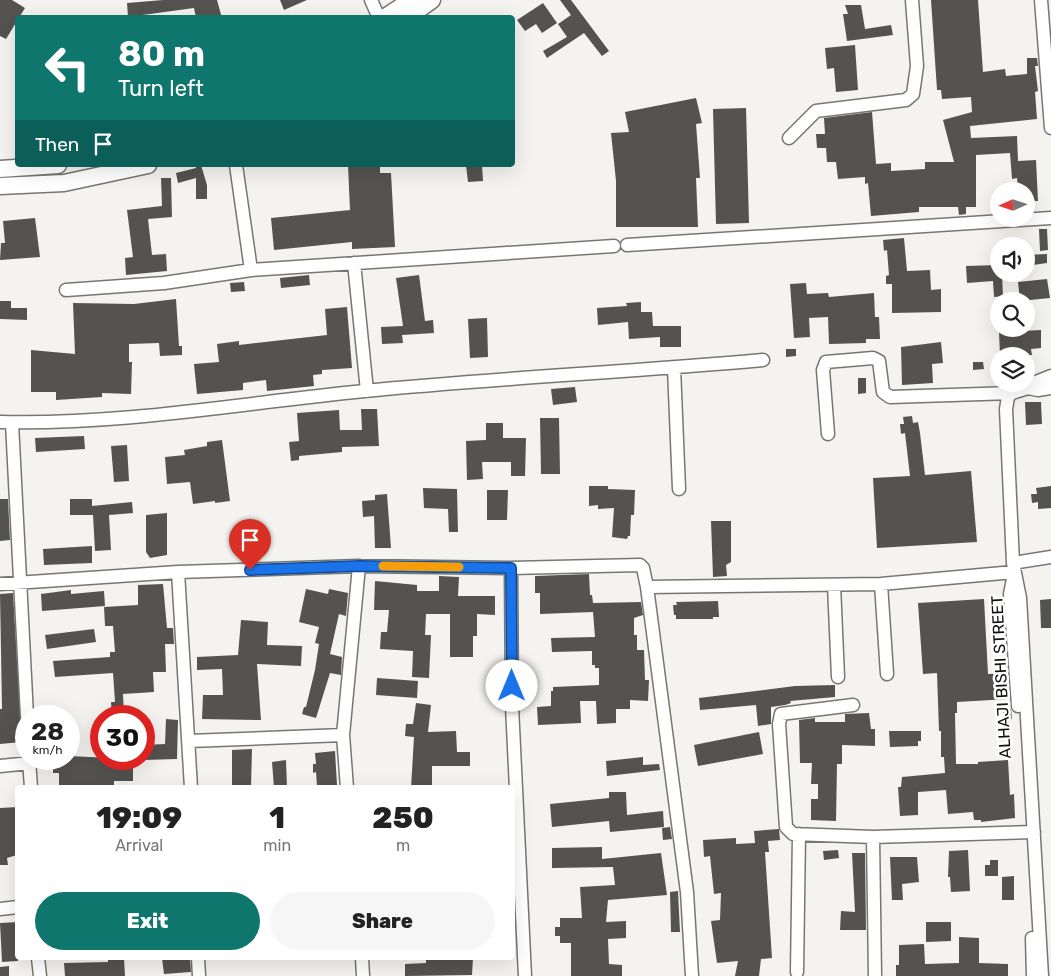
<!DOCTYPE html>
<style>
:root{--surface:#fff;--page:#f6f6f6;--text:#222;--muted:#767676;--accent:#0f766e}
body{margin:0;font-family:Rubik,sans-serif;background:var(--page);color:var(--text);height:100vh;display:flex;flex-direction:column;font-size:19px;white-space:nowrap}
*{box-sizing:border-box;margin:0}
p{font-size:16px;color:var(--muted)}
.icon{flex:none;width:28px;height:28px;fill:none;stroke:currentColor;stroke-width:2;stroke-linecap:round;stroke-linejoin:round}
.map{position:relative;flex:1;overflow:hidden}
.side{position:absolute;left:15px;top:785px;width:500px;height:175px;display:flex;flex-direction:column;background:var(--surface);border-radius:5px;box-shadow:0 5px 20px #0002}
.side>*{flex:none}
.hud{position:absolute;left:15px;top:15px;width:500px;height:152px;border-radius:5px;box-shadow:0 5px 20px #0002;background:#0f766e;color:#fff;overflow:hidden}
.needle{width:32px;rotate:267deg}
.fabs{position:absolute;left:990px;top:182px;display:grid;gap:10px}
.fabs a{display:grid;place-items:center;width:45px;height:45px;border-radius:50%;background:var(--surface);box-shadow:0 5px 20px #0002;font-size:25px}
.speed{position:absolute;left:15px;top:705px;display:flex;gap:10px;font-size:25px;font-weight:700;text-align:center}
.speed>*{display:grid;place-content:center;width:65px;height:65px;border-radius:50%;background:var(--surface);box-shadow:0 5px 20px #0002;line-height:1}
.speed small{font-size:12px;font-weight:400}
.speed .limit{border:8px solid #d22;background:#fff;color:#111}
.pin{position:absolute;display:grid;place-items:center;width:42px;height:42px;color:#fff;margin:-51px -21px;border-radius:50% 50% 50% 0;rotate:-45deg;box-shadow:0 0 5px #0007}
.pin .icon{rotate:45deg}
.me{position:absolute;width:55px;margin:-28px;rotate:0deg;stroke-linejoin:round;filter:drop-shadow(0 0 4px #0008)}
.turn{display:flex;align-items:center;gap:18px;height:105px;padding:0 20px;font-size:22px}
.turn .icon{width:65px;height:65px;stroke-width:2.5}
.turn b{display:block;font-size:35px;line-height:42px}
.then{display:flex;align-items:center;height:48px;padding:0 20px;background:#0003;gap:10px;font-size:19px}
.eta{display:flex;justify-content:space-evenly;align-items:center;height:85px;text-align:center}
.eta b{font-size:30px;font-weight:800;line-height:35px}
.button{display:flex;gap:10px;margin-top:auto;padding:10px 20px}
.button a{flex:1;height:58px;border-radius:30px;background:var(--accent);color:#fff;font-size:20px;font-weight:800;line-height:58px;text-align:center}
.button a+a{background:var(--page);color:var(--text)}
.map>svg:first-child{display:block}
.building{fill:#555350}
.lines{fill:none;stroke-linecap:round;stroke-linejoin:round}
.minor-casing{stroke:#787673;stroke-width:15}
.major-casing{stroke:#787673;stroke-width:19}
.minor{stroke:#fff;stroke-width:12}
.major{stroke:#fff;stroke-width:16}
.route-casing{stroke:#114b97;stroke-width:12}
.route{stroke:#1a73e8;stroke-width:9}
.slow{stroke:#f59e0b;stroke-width:9}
.labels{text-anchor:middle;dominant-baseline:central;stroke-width:5;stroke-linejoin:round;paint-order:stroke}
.street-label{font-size:16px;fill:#121211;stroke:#fff}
</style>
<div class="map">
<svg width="1051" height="976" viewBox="0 0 1051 976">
<rect width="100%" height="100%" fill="#f5f3ef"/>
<path class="building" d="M0,0H12L25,8L6,39L0,36Z
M163,0H217L222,18H196L194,8L128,17L127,3Z
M280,0H307L284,10Z
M560,0H571L609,51L602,56L584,33L547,58L543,51L567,37L558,24L571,15Z
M931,0H978L983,72L1005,69L1006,76L1027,74V58H1037L1038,66H1035L1038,91L1035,92L1037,119L970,126L971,138L1017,136L1018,161L1036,160L1038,201H1026V191H1018L1017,178L1012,179L1010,153L976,155V207H966V214L959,215L958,207H919V212L871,216L868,183L865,184V177L838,179L836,162H827L826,148H817L816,134H825L824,118L872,112L876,164L891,163V171L925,169V162H954L943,120L972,112L971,97L942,99L941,90H937Z
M543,3L557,23L542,33L536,24L525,31L517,20Z
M845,5H861L865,29L891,25L893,35L847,41L843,14H848Z
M855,45L858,90L836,92L834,68L827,69L825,48Z
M696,98L702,123L696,124L700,178H696L698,227H616V181L611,133L629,132L625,112Z
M746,108L749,223L716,224L713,109Z
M196,165H201L207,185V199H196V178L178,183L176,173L196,168Z
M348,165H380V173H391L395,247L352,249V242L274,250L271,218L350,210Z
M466,165H482L483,181L468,182Z
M161,178H171L172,217L148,219L152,255L166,254L167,271L126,275L125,258L133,257L127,210L162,206Z
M35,218L40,257L0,260L1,243H5L3,221Z
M1039,229H1047L1048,250L1040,251Z
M904,238L907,271L930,270L931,290L941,289V312L892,313V284H886V276L889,275L887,250L884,251L883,240Z
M1047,254V263L1026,266V255Z
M999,265V274H1002L1003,296L994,297L993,281L967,283L966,266Z
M309,275L310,285L281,288L280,278Z
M419,275L425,321L433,320L434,333L402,335L403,343L382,344L381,327L403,326L396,278Z
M1047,279L1050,298L1020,301L1018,282Z
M244,282L245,291L231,292L230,283Z
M806,283L807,294L828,293L829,297L874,293L875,317H879L880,339H866V343L829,344L828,317L809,318L810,337L794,338L790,284Z
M176,299L179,346H182V355L160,356L159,343L129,344V362H132L131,394L102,393V397L56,400V392H31V350L75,354L73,303L134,304Z
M0,301H11V308H27V320L0,319Z
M641,302V312H652L653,326H681V347H660V337L629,339L628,322L598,325L597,308L627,306L626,303Z
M347,307L352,368L322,370V374L313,375L314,386L267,391L266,380L243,383V390L197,394L194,364L219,362L217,344L239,341V345L327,335L325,309Z
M487,318L488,357L470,358L468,319Z
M1041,330V348L1031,349L1032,355L1000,356L999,332Z
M941,342L943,363L932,364L933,383L902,385L901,347Z
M786,349H796V356L786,357Z
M973,362H983L984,369L973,370Z
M858,378H866V393L858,394Z
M575,387L577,402L553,405L551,389Z
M1025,402H1041L1042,424L1026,425Z
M361,409H377L379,446L342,447V452L299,456V460L291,461L289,442L299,441L297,413L339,410L340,430H362Z
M912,416L913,423L918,422L920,433L925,475L971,471L977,542L877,548L873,478L910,476L905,433L901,434L900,424H904L903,417Z
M540,418H559L560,474H541Z
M486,423H503V438H526L525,476H511V462H482L483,479L467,480L466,441L486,440Z
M84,436L85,449L36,452L35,438Z
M222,440L230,501L215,503V501L193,504L190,482L167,484L165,457L185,455L184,450L207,446V442Z
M127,445L129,481L114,482L111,446Z
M589,486H608V489L635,490L634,515H631L630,536H628L627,539L612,537L614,508L598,509V505L589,506Z
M1051,486V508L1038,509V502L1032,503L1031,494H1037L1036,488Z
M423,488L457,489L458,532H449L448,509L424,508Z
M487,490H508L507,520H487Z
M387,494L391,548H375L374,516L363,517L362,501L375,500V495Z
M8,499L10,540L0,541V499Z
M70,499H92V506L132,502L133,513L109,515L111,550L95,551L93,515H70Z
M167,513V555L150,558L146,552V515Z
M711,521H731V562L726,565L727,576L713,577Z
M92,546V563L44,565L43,549Z
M589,574L590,595H592L593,603L641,602L643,615L634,618V635H637V650H644L645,680H649L648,701L630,700V709H616V723L597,724L596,701H580L581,723L538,725L537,707L551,706V691H553V687L599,685V668H595V665H592V651L552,652L551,638L595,637L593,612L540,614V593H535V576Z
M439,576L459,577L458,596H495V615L477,614V636H473V657H450V614H426L425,635H431L429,678L412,677L413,651L380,649L381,632H387L389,610H374L375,581L417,585V591H439Z
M163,584L167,628H173L174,644H165L166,672H153L154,692L123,694L124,716H112L111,702H115L113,673L55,677L53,661L110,657V652H115L113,626H105L104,607L138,605V585Z
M306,589L328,594L329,589L348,593L346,616L339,614L330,654L342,657L341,675L330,673L316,718L302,714L304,707H306L315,670L319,644L315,643L319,627L299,622Z
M71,590V594L104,591L105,606L42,611L41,594Z
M13,593L22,742L0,744V709H2L0,594Z
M984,599L988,674L1007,673L1008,699L957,702V713H955L956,764H978V762L1008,760L1010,795L1014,794L1015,818L981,822V820H974L973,812L948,814L946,790L918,792V815L900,816L898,787H901L902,777L945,773L944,757H941V731H939L937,673L923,674L918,603Z
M1051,599V628H1041L1040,600Z
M718,601L719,617H713V619H676V615H674L673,605H677L676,602Z
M241,620L268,622L267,645L302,646L301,666L257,664L261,720L202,719L203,695H223L222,669L197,670V657L238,655Z
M94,629L96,642L47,649L45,635Z
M377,678L418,681L417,698L376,695Z
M835,685V697L790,701L791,703L785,705L771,707V724L758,726L756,705L700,710L699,698L795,686Z
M416,703L431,705L428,732L456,731L457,752H470V766H432V788H411L414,737L405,736L406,724H413Z
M1011,709L1012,719H1003V710Z
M869,713L871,729H875V746L842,745V764H837L836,821L811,820V799H818V784H811L812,763H800L799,720L815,718V722H845V714Z
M166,719L178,720L177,759L144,760V745L165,744Z
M889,731H921V741H918V746L890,747Z
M759,732L763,754L698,766L694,745Z
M252,749L251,788H232V750Z
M335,751L337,785L317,786L316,772L313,773V764H316L315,753Z
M69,756L133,759V781H114V788H59V773H53V759H69Z
M643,757V765L659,764L660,770L607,776L606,761Z
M286,760L287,788H274L272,762Z
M609,792H626L627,815L663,811L664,827L610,832L609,821L552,827L550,804L609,798Z
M18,807V832H15L17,855L7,858L8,865H0V808Z
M670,827L672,839L663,840L662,828Z
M779,829L780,840L768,841L769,852H765L772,958L761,959L759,976H735L738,961L717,963L711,921L720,920L721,893L714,894L710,856L704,857L703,840L736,838V844L755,843L754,831Z
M602,847V859L661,853L667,895L608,900L606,922L626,921V938L608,939L609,964L622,965V976H571V943H560V936H555V927H560V918H582L580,887L615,885L613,867L552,868V848Z
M838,850L839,858L824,860L823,851Z
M968,850L970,891L951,892L950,877H948L949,851Z
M852,853H865L866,930H840L841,911L855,912Z
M890,857H917L919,882L902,884L903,900H892Z
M990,860H998V876H985V865H990Z
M1014,876V900H1002V877Z
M678,891L680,932H671L670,892Z
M18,922V961L2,962L0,923Z
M926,922H951V941L926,942Z
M959,937L979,938V963L1008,964V976H896V965H899V945L924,944L925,964L959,963Z
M108,958H124L125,976H65L64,963L108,962Z
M162,958H190L191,972L164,974Z
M451,958H473L472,975L405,976V964L426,963V960H451Z
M9,966V976H0V967Z"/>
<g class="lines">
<defs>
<path id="minor" d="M371,0L379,18
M1041,0L1051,128
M789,138L816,111L906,100L913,94L917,66L912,0
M236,165L251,270
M627,245L1051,218
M354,263L367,391
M66,290L164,283L251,270L614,246
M674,368L679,489
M1051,376L1036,382L1028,388L1038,390L1051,388
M1012,393L1008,397L1006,409L1013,563L1020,598L1042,976
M0,422C122,425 243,403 364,391C497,378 630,372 763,360
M12,423L27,716
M828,434L823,370L826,362L873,358L879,361L883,392L890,397L1012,393L1028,388
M1013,563L1051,557
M511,568L512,706L525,976
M178,572L191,788
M1013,579L1010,594L1018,706
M0,584L178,572L359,566L511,568L640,565L643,568L647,587L687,892L692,976
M881,584L887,674
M834,585L838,677
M647,587L881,584L1014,572
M853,705L781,714L779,724L786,827L793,834L873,837L1034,832
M189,741L343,735
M29,759L31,788
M0,766L30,763
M347,788L343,735L359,566
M873,837L875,976
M0,909L18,907
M1032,938L1033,976
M38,958L40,976
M198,958L199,976
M362,958L363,976
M797,972L799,834"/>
<path id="major" d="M384,18L411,0
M407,18L432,0
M0,169L58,165
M0,186L64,183L148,165"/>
</defs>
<use href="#minor" class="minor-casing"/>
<use href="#major" class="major-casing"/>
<use href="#minor" class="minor"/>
<use href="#major" class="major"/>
</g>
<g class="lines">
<defs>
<path id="route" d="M250,570L359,566L511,568L512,686"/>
</defs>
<use href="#route" class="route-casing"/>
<use href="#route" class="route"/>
<path class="slow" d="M383,566L459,567"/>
</g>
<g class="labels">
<g class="street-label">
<text transform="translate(1001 677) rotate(-93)">ALHAJI BISHI STREET</text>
</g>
</g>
</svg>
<div class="fabs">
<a><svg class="needle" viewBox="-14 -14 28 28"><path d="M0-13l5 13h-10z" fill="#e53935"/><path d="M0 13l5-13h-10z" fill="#767676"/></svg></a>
<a><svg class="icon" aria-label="sound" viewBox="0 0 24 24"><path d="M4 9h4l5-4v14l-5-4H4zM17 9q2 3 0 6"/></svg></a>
<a><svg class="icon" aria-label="search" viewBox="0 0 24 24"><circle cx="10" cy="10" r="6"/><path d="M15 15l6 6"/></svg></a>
<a><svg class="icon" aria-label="layers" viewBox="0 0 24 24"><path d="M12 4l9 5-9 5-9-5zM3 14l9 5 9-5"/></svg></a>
</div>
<div class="speed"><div>28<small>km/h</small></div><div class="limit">30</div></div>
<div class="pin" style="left:250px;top:570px;background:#d93025"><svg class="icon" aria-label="arrive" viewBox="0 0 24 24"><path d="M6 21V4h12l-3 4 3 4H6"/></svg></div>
<svg class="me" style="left:512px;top:686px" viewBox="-20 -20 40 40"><circle r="19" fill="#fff"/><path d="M0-13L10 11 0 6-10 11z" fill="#1a73e8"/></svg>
<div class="hud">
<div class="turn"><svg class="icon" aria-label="left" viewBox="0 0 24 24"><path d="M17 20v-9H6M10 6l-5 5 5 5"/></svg><div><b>80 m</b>Turn left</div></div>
<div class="then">Then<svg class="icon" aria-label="arrive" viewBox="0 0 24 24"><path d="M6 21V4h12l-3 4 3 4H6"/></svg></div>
</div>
<section class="side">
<div class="eta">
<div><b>19:09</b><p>Arrival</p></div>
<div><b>1</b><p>min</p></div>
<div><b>250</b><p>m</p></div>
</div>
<div class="button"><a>Exit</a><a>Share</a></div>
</section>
</div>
